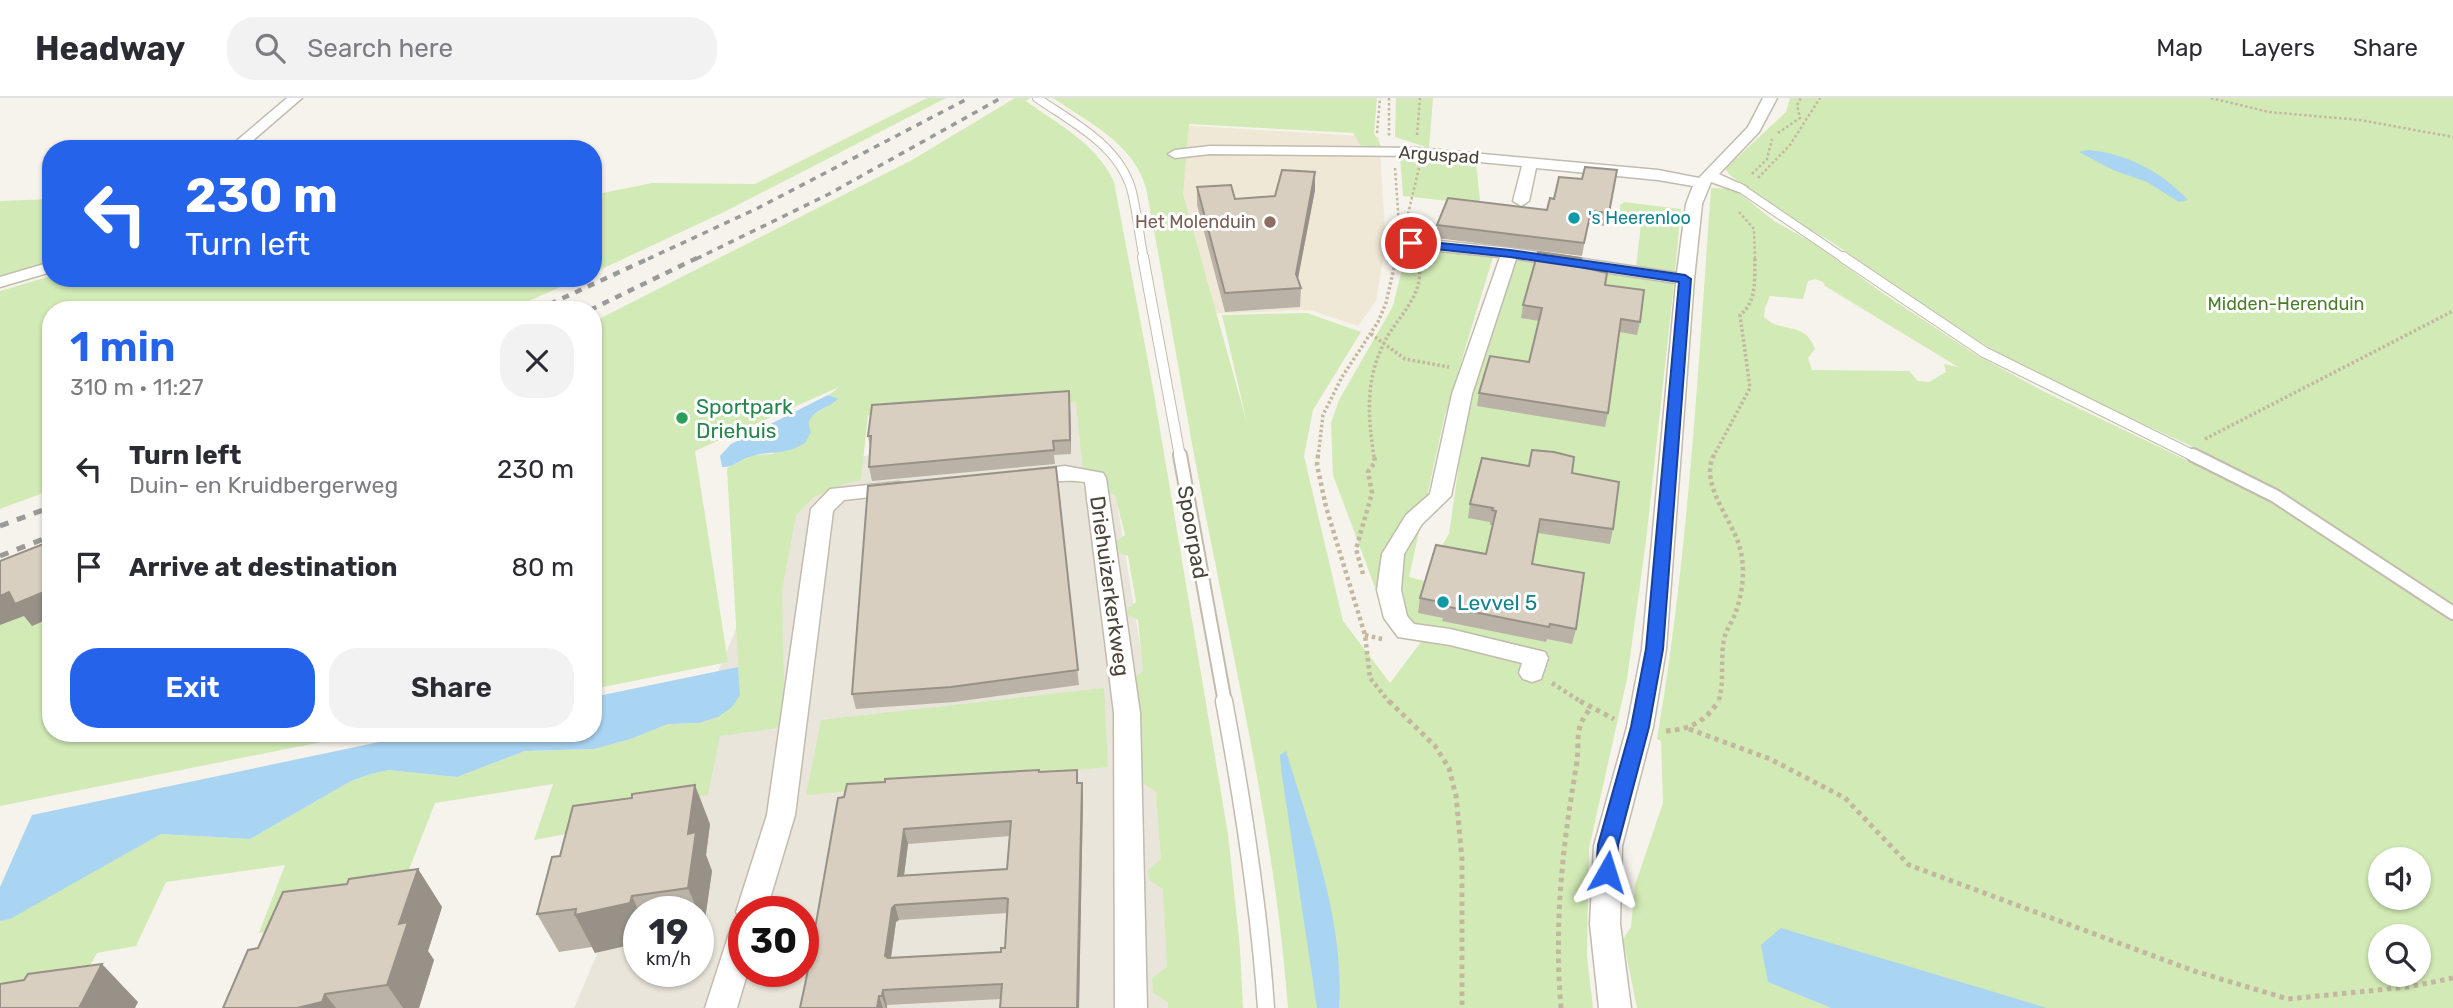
<!DOCTYPE html>
<meta charset="utf-8">
<style>
:root{--surface:#fff;--page:#f2f2f3;--text:#2b2b33;--muted:#7c7c81;--line:#e1e1e2;--accent:#2563eb}
body{margin:0;font-family:Rubik,sans-serif;background:var(--page);color:var(--text);height:100vh;display:flex;flex-direction:column;font-size:26px;white-space:nowrap}
*{box-sizing:border-box;margin:0}
p{font-size:23px;color:var(--muted)}
.icon{flex:none;width:38px;height:38px;fill:none;stroke:currentColor;stroke-width:2;stroke-linecap:round;stroke-linejoin:round}
.map{position:relative;flex:1;overflow:hidden}
.drawer{position:absolute;left:42px;top:203px;width:560px;height:441px;display:flex;flex-direction:column;background:var(--surface);border-radius:28px;box-shadow:0 2px 5px #0004}
.drawer>*{flex:none}
.hud{position:absolute;left:42px;top:42px;width:560px;height:147px;border-radius:28px;box-shadow:0 2px 5px #0004;background:#2563eb;color:#fff;overflow:hidden}
.controls{position:absolute;left:2368px;top:749px;display:grid;gap:14px}
.controls a{display:grid;place-items:center;width:63px;height:63px;border-radius:50%;background:var(--surface);box-shadow:0 2px 5px #0004;font-size:35px}
.speed{position:absolute;left:623px;top:798px;display:flex;gap:14px;font-size:35px;font-weight:700;text-align:center}
.speed>*{display:grid;place-content:center;width:91px;height:91px;border-radius:50%;background:var(--surface);box-shadow:0 2px 5px #0004;line-height:1}
.speed small{font-size:18px;font-weight:400}
.speed .limit{border:10px solid #d22;background:#fff;color:#111}
.pin{position:absolute;display:grid;place-items:center;width:60px;height:60px;color:#fff;margin:-30px;border:4px solid #fff;border-radius:50%;box-shadow:0 2px 7px #0007}
.me{position:absolute;width:77px;margin:-38px;rotate:6deg;stroke-linejoin:round;filter:drop-shadow(0 0 5px #0008)}
.turn{display:flex;align-items:center;gap:24px;height:147px;padding:0 28px;font-size:32px}
.turn .icon{width:91px;height:91px;stroke-width:2.5}
.turn b{display:block;font-size:49px;line-height:60px}
.round{display:grid;place-items:center;flex:none;width:74px;height:74px;border-radius:28px;background:var(--page)}
.head{display:flex;align-items:center;justify-content:space-between;height:119px;padding:0 28px}
h1{font-size:42px;font-weight:600;line-height:52px;color:var(--accent)}
.action{display:flex;gap:14px;margin-top:auto;padding:14px 28px}
.action a{flex:1;height:80px;border-radius:28px;background:var(--accent);color:#fff;font-size:28px;font-weight:600;line-height:80px;text-align:center}
.action a+a{background:var(--page);color:var(--text)}
ul{padding:0;list-style:none}
li{display:flex;align-items:center;gap:21px;height:98px;padding:0 28px}
li div{flex:1}
li b{display:block;font-size:26px}
li em{font-style:normal}
header{display:flex;align-items:center;gap:42px;box-sizing:border-box;height:98px;padding:0 35px;background:var(--surface);border-bottom:2px solid var(--line)}
header strong{font-size:33px}
nav{display:flex;gap:38px;margin-inline-start:auto;font-size:24px}
.search{width:490px;height:63px;background:var(--page);display:flex;align-items:center;gap:18px;box-sizing:border-box;padding:0 24px;border-radius:28px;color:var(--muted);font-size:26px}
.map>svg:first-child{display:block}
.residential{fill:#eae5da;fill-rule:evenodd}
.education{fill:#efe8d6}
.green{fill:#d2eab5;fill-rule:evenodd}
.water{fill:#a9d4f2}
.lines{fill:none;stroke-linecap:round;stroke-linejoin:round}
.service-far3-casing{stroke:#c2bbae;stroke-width:10}
.service-far2-casing{stroke:#c2bbae;stroke-width:12}
.service-far1-casing{stroke:#c2bbae;stroke-width:16}
.service-casing{stroke:#c2bbae;stroke-width:19}
.minor-casing{stroke:#c2bbae;stroke-width:3}
.path-far3{stroke:#c4b79f;stroke-width:2.5;stroke-dasharray:2.5 2.5;stroke-linecap:butt}
.path-far2{stroke:#c4b79f;stroke-width:3.5;stroke-dasharray:2.5 2.5;stroke-linecap:butt}
.path-far1{stroke:#c4b79f;stroke-width:4.5;stroke-dasharray:3.5 3.5;stroke-linecap:butt}
.path{stroke:#c4b79f;stroke-width:5;stroke-dasharray:4.5 4.5;stroke-linecap:butt}
.service-far3{stroke:#fff;stroke-width:8}
.service-far2{stroke:#fff;stroke-width:10}
.service-far1{stroke:#fff;stroke-width:12}
.service{stroke:#fff;stroke-width:16}
.minor{fill:#fff;fill-rule:evenodd}
.rail-far2{stroke:#9a9a9a;stroke-width:3.5;stroke-dasharray:6 6;stroke-linecap:butt}
.rail-far1{stroke:#9a9a9a;stroke-width:4.5;stroke-dasharray:7 7;stroke-linecap:butt}
.rail{stroke:#9a9a9a;stroke-width:5;stroke-dasharray:9 9;stroke-linecap:butt}
.wall{fill:#bab2a6;fill-rule:evenodd}
.shaded-wall{fill:#979187}
.building{fill:#d8cfc1;stroke:#979187;stroke-width:2;fill-rule:evenodd}
.route{fill:#2563eb;stroke:#184099;stroke-width:2}
.culture-dot{fill:#0f9aa8;stroke:#fff;stroke-width:2.5}
.education-dot{fill:#8d6e63;stroke:#fff;stroke-width:2.5}
.leisure-dot{fill:#2e9e5b;stroke:#fff;stroke-width:2.5}
.labels{text-anchor:middle;dominant-baseline:central;stroke-width:6;stroke-linejoin:round;paint-order:stroke}
.far-street-label{font-size:18px;fill:#4b4439;stroke:#fff}
.far-culture-label{font-size:18px;fill:#0d838f;stroke:#fff;text-anchor:start}
.far-education-label{font-size:18px;fill:#785e54;stroke:#fff;text-anchor:end}
.far-park-label{font-size:18px;fill:#4a7f2a;stroke:#fff}
.leisure-label{font-size:21px;fill:#27864d;stroke:#fff;text-anchor:start}
.street-label{font-size:21px;fill:#4b4439;stroke:#fff}
.culture-label{font-size:21px;fill:#0d838f;stroke:#fff;text-anchor:start}
</style>
<header>
<strong>Headway</strong>
<div class="search"><svg class="icon" aria-label="search" viewBox="0 0 24 24"><circle cx="10" cy="10" r="6"/><path d="M15 15l6 6"/></svg>Search here</div>
<nav><a>Map</a><a>Layers</a><a>Share</a></nav>
</header>
<div class="map">
<svg width="2453" height="910" viewBox="0 0 2453 910">
<rect width="100%" height="100%" fill="#f6f3ec"/>
<path class="residential" d="M1099,294L1199,910H574L803,375ZM639,814H698V873H639ZM744,814H803V873H744Z"/>
<path class="education" d="M1160,26L1379,39L1386,145L1376,203L1358,228L1309,212L1175,217Z"/>
<path class="green" d="M927,0H946L724,114L593,175V97L652,85L755,86Z
M1015,0H1030L1026,3C1059,27 1097,46 1114,84L1153,290L1228,736L1240,850L1243,910H1168V904L1153,895L1152,880L1167,869L1163,791L1149,782L1148,772L1161,761L1156,694L1143,685L1134,580L1143,573L1138,522L1126,516V512L1136,504L1128,458L1117,454L1115,444L1125,437L1115,397L1105,393L1083,373L1076,304L868,317L861,382L841,387L814,399L796,417L782,492L784,591L778,630L720,638L708,697L660,704L652,720L534,742L553,686L435,705L392,815L259,835L285,767L166,784L136,848L97,855L72,900L0,910V823L10,820L161,736L250,741L351,683L371,676L388,672L457,679L525,653L594,651L631,641L668,626L700,625L718,619L740,597L727,370L753,357L773,356L808,329L810,319L837,302L829,297L839,289L695,353L728,564L593,591V224L912,62Z
M1053,0H1377L1374,35L1384,54L1361,48L1353,35L1189,26L1183,96L1247,325L1222,217L1307,215L1361,234L1313,312L1304,358L1343,523L1390,585L1424,540L1396,537L1389,527L1333,377L1331,325L1339,302L1393,208L1403,167L1404,147L1493,159L1445,317L1409,479L1433,485L1435,459L1449,436L1467,311L1513,162L1674,185L1646,443L1627,581L1589,750L1587,858L1593,910H1288C1276,749 1240,592 1209,434C1186,320 1168,204 1146,90C1134,46 1088,24 1053,0Z
M1396,0H1433L1429,50L1395,39Z
M1790,0H2453V910H2043L1782,831L1768,884L1831,910H1637L1623,841L1631,829L1635,787L1663,705L1661,643L1657,641C1688,460 1698,274 1711,90L1734,91L1774,123L1815,146L1881,194L1978,258L2045,294L2205,371L2193,349L2029,273L1961,233L1830,143L1786,118L1731,78L1725,71L1786,14ZM1815,181L1823,184L1825,188L1958,269L1944,266L1946,274L1929,284L1918,283L1909,273L1812,272L1808,260L1815,251C1805,222 1781,236 1764,219L1765,210L1770,198L1803,201L1808,183ZM2380,761H2418V800H2380ZM2380,838H2418V877H2380Z
M1400,58L1476,66L1480,102L1477,106L1403,98Z
M51,101V165L0,179V103Z
M1624,104L1681,111L1675,174L1636,169L1642,118L1620,114V107Z
M51,178V180H581L508,212H51V392L0,411V193Z
M51,454V635H367L0,708V475Z
M1104,590L1108,669L806,697L821,622Z"/>
<path class="water" d="M2088,52C2126,55 2162,74 2188,102L2179,104L2147,84L2113,72L2079,54Z
M828,297L838,301C826,312 802,315 811,334L805,345C784,358 769,352 749,359C740,362 732,370 722,369L720,358L731,346Z
M738,569L740,597L732,609L718,619L699,625L668,626L631,641L594,651L525,653L457,679L388,672L371,676L351,683L250,741L161,736L10,821L0,823V789L32,717L422,635H593V599Z
M1286,653C1311,735 1345,824 1339,910H1317L1281,671L1280,657Z
M1781,830L2047,910H1831L1768,884L1761,847Z"/>
<g class="lines">
<defs>
<path id="service-far3" d="M1037,0C1072,24 1117,46 1131,90C1137,112 1139,138 1144,161
M1739,89L1845,161"/>
<path id="service-far2" d="M1143,159L1180,359
M1843,159L1984,254L2196,359"/>
<path id="service-far1" d="M1180,357L1225,605
M2193,357L2275,398L2453,515"/>
<path id="service" d="M1224,603C1243,705 1259,806 1266,910"/>
<path id="minor" d="M287,0H302L243,51H227Z
M1763,0H1777L1759,34L1719,76L1747,89L1739,94L1711,84L1702,106L1694,181L1666,551L1653,629L1622,748L1620,826L1631,910H1599L1590,826L1594,748L1627,629L1642,551L1676,185L1516,161L1472,296L1451,398L1422,426L1404,456L1401,492L1407,518L1414,526L1450,531L1545,554L1548,560L1541,581L1532,584L1523,581L1519,575L1522,565L1450,547L1398,539L1384,520L1377,492L1382,456L1406,417L1430,396L1452,296L1500,159L1399,149L1391,144L1399,139L1510,150L1677,175L1686,106L1693,88L1658,82L1536,70L1529,103L1521,108L1513,103L1522,68L1417,58L1210,56L1175,60L1168,56L1175,52L1210,48L1417,50L1658,72L1699,80L1748,29Z
M51,164V174L0,189V179Z
M1065,368L1103,375L1106,380L1140,615L1147,910H1115L1114,615L1085,384C1062,380 1039,387 1019,381L1015,377L1019,373Z
M898,384L906,385L909,390L906,395L844,402L833,413L795,717L766,814H744V873H748L737,910H705L729,836L733,827L742,824L736,814L767,717L811,411L830,391Z"/>
</defs>
<use href="#service-far3" class="service-far3-casing"/>
<use href="#service-far2" class="service-far2-casing"/>
<use href="#service-far1" class="service-far1-casing"/>
<use href="#service" class="service-casing"/>
<use href="#minor" class="minor-casing"/>
<path class="path-far3" d="M1389,0V38
M2211,0L2269,14L2360,22L2453,39
M1377,35L1380,0
M1778,35L1800,20L1797,7L1801,0
M1417,37L1420,0
M1395,70L1399,128
M1752,76L1767,61L1772,41
M1758,80L1790,47L1820,0
M1739,114L1754,131L1755,161
M1409,126L1408,116L1419,70"/>
<path class="path-far2" d="M1371,236L1405,261L1449,269
M2205,341L2453,213
M1318,359L1323,317L1342,279L1378,224L1386,205L1396,161
M1374,359C1368,319 1365,285 1383,247C1396,219 1425,199 1419,165
M1713,359L1750,290L1740,217C1758,203 1754,180 1755,159"/>
<path class="path-far1" d="M1318,357L1317,367L1326,409L1365,537L1370,580L1390,605
M1714,357C1699,385 1731,420 1739,447C1746,469 1743,495 1735,516C1732,524 1726,532 1724,541C1720,562 1725,584 1718,605
M1363,476L1356,451L1372,395L1368,374L1375,364L1374,357
M1365,537L1382,541
M1552,585L1583,605"/>
<path class="path" d="M1389,603L1435,648L1449,670L1456,698L1462,761V910
M1580,603L1614,621
M1689,631L1770,661L1845,700L1909,767L2194,873L2288,901L2408,889L2453,880
M1666,633C1691,631 1704,624 1719,603
M1561,910C1554,828 1562,751 1576,670C1581,643 1572,632 1591,610"/>
<use href="#service-far3" class="service-far3"/>
<use href="#service-far2" class="service-far2"/>
<use href="#service-far1" class="service-far1"/>
<use href="#service" class="service"/>
<use href="#minor" class="minor"/>
<path class="rail-far2" d="M648,161L758,110L969,0
M696,161L829,96L1001,0"/>
<path class="rail-far1" d="M537,212L652,159
M590,212L699,159"/>
<path class="rail" d="M0,428L51,409
M0,458L51,438"/>
</g>
<path class="wall" d="M1617,72L1606,128L1588,126L1582,158L1436,140L1437,127L1547,112L1554,101L1582,81Z
M1315,74V92L1298,181L1301,190L1300,209L1225,214L1197,107V89L1235,101L1275,98Z
M1579,169L1605,187L1640,224L1637,237L1619,234L1608,315L1605,329L1477,308L1479,295L1529,264L1539,223L1521,220L1523,207Z
M1070,306L1071,356L1054,357L1055,366L872,383L869,369L870,349L868,338Z
M1056,369L1079,587L954,604L856,611L852,596Z
M1572,375L1613,431L1610,446L1538,435L1532,466L1576,531L1572,546L1547,541L1546,544L1442,523L1443,520L1418,515L1420,500L1486,456L1493,427H1490V424L1468,420L1470,406Z
M1077,672L1078,685H1082L1083,700L1079,910H1000L1001,901L887,907V910H800L806,882L838,700L1039,674ZM1010,738L1007,771L904,777L908,746ZM1007,815L1005,850L1001,854L891,860L896,824L899,822Z
M710,726L706,757L712,773L704,828L698,829V814H639L595,855L592,849L559,854L537,816L560,758Z
M418,771L442,809L428,853L434,862L419,910H223L258,850Z"/>
<path class="shaded-wall" d="M1315,74V92L1296,190V176Z
M1069,293L1070,306L1071,356L1070,342Z
M51,491V520L32,528L24,518L0,527V498L9,494Z
M1082,685L1083,700L1079,910H1077Z
M695,687L710,726L706,757L712,773L704,828L688,790V736Z
M904,731L908,746L902,793L898,778Z
M418,771L442,809L428,853L434,862L419,910H403L387,887L399,826Z
M632,798L639,814V845L595,855L575,817Z
M895,807L899,822L896,824L889,873L885,858L892,810Z
M102,866L138,904L135,910H79Z
M883,892L887,907V910H886L882,898Z
M325,896L336,910H297Z
M879,898L883,910H877Z"/>
<path class="building" d="M1585,69L1617,72L1609,115L1591,113L1584,145L1437,127L1448,100L1547,112L1550,100L1554,101L1559,79L1582,81Z
M1282,72L1315,74L1296,176L1301,190L1225,195L1197,89L1231,87L1235,101L1275,98Z
M1538,154L1581,160L1577,168L1607,175L1605,187L1644,192L1640,224L1621,221L1608,315L1479,295L1490,258L1529,264L1542,210L1523,207Z
M1069,293L1070,342L1053,343L1054,352L869,369L871,338H868L872,307Z
M1532,352L1554,354L1574,359L1572,375L1619,384L1613,431L1540,421L1532,466L1584,475L1576,531L1550,526L1549,529L1444,508L1445,505L1420,500L1436,447L1486,456L1496,413L1492,412L1493,410L1470,406L1482,360L1529,368Z
M1056,369L1078,572L951,589L852,596L868,388Z
M51,443V491L15,506L9,494L0,498V463Z
M1039,672V674L1077,672V685H1082L1077,910H1000L1002,886L883,892L882,898H879L877,910H800L806,882L838,700L844,699L847,686L885,684V681ZM1011,723L1007,771L898,778L904,731ZM1005,800L1008,801L1005,850H1001V854L888,860L885,858L892,810L895,807Z
M695,687L688,736L696,734L688,790L632,798L630,805L575,817L576,811L537,816L552,759L560,758L573,708L632,700V696Z
M418,771L399,826L408,824L387,887L325,896L322,904L297,910H223L248,852L258,850L283,794L347,786L349,781Z
M102,866L79,910H0V886L24,882L28,876Z"/>
<path class="route" d="M1411,142L1510,152L1685,177L1691,181L1663,551L1649,629L1618,747L1617,774L1614,780L1607,782L1599,780L1596,774L1598,747L1631,629L1646,551L1679,184L1510,159L1407,148L1405,145Z"/>
<g class="culture-dot">
<circle cx="1574" cy="120" r="7"/>
<circle cx="1443" cy="504" r="7"/>
</g>
<circle class="education-dot" cx="1270" cy="124" r="7"/>
<circle class="leisure-dot" cx="682" cy="320" r="7"/>
<g class="labels">
<g class="far-street-label">
<text transform="translate(1439 57) rotate(4)">Arguspad</text>
</g>
<g class="far-culture-label">
<text x="1588" y="120">'s Heerenloo</text>
</g>
<g class="far-education-label">
<text x="1256" y="124">Het Molenduin</text>
</g>
<g class="far-park-label">
<text x="2286" y="206">Midden-Herenduin</text>
</g>
<g class="leisure-label">
<text x="696" y="308">Sportpark<tspan x="696" dy="24">Driehuis</tspan></text>
</g>
<g class="street-label">
<text transform="translate(1193 434) rotate(80)">Spoorpad</text>
<text transform="translate(1110 488) rotate(82)">Driehuizerkerkweg</text>
</g>
<g class="culture-label">
<text x="1457" y="504">Levvel 5</text>
</g>
</g>
</svg>
<div class="controls">
<a><svg class="icon" aria-label="sound" viewBox="0 0 24 24"><path d="M4 9h4l5-4v14l-5-4H4zM17 9q2 3 0 6"/></svg></a>
<a><svg class="icon" aria-label="search" viewBox="0 0 24 24"><circle cx="10" cy="10" r="6"/><path d="M15 15l6 6"/></svg></a>
</div>
<div class="speed"><div>19<small>km/h</small></div><div class="limit">30</div></div>
<div class="pin" style="left:1411px;top:145px;background:#d93025"><svg class="icon" aria-label="arrive" viewBox="0 0 24 24"><path d="M6 21V4h12l-3 4 3 4H6"/></svg></div>
<svg class="me" style="left:1607px;top:774px" viewBox="-20 -20 40 40"><path d="M0-17L14 15 0 8-14 15z" fill="#2563eb" stroke="#fff" stroke-width="4"/></svg>
<div class="hud">
<div class="turn"><svg class="icon" aria-label="left" viewBox="0 0 24 24"><path d="M17 20v-9H6M10 6l-5 5 5 5"/></svg><div><b>230 m</b>Turn left</div></div>
</div>
<section class="drawer">
<div class="head"><div><h1>1 min</h1><p>310 m · 11:27</p></div><a class="round"><svg class="icon" aria-label="close" viewBox="0 0 24 24"><path d="M6 6l12 12M18 6L6 18"/></svg></a></div>
<ul>
<li><svg class="icon" aria-label="left" viewBox="0 0 24 24"><path d="M17 20v-9H6M10 6l-5 5 5 5"/></svg><div><b>Turn left</b><p>Duin- en Kruidbergerweg</p></div><em>230 m</em></li>
<li><svg class="icon" aria-label="arrive" viewBox="0 0 24 24"><path d="M6 21V4h12l-3 4 3 4H6"/></svg><div><b>Arrive at destination</b></div><em>80 m</em></li>
</ul>
<div class="action"><a>Exit</a><a>Share</a></div>
</section>
</div>
